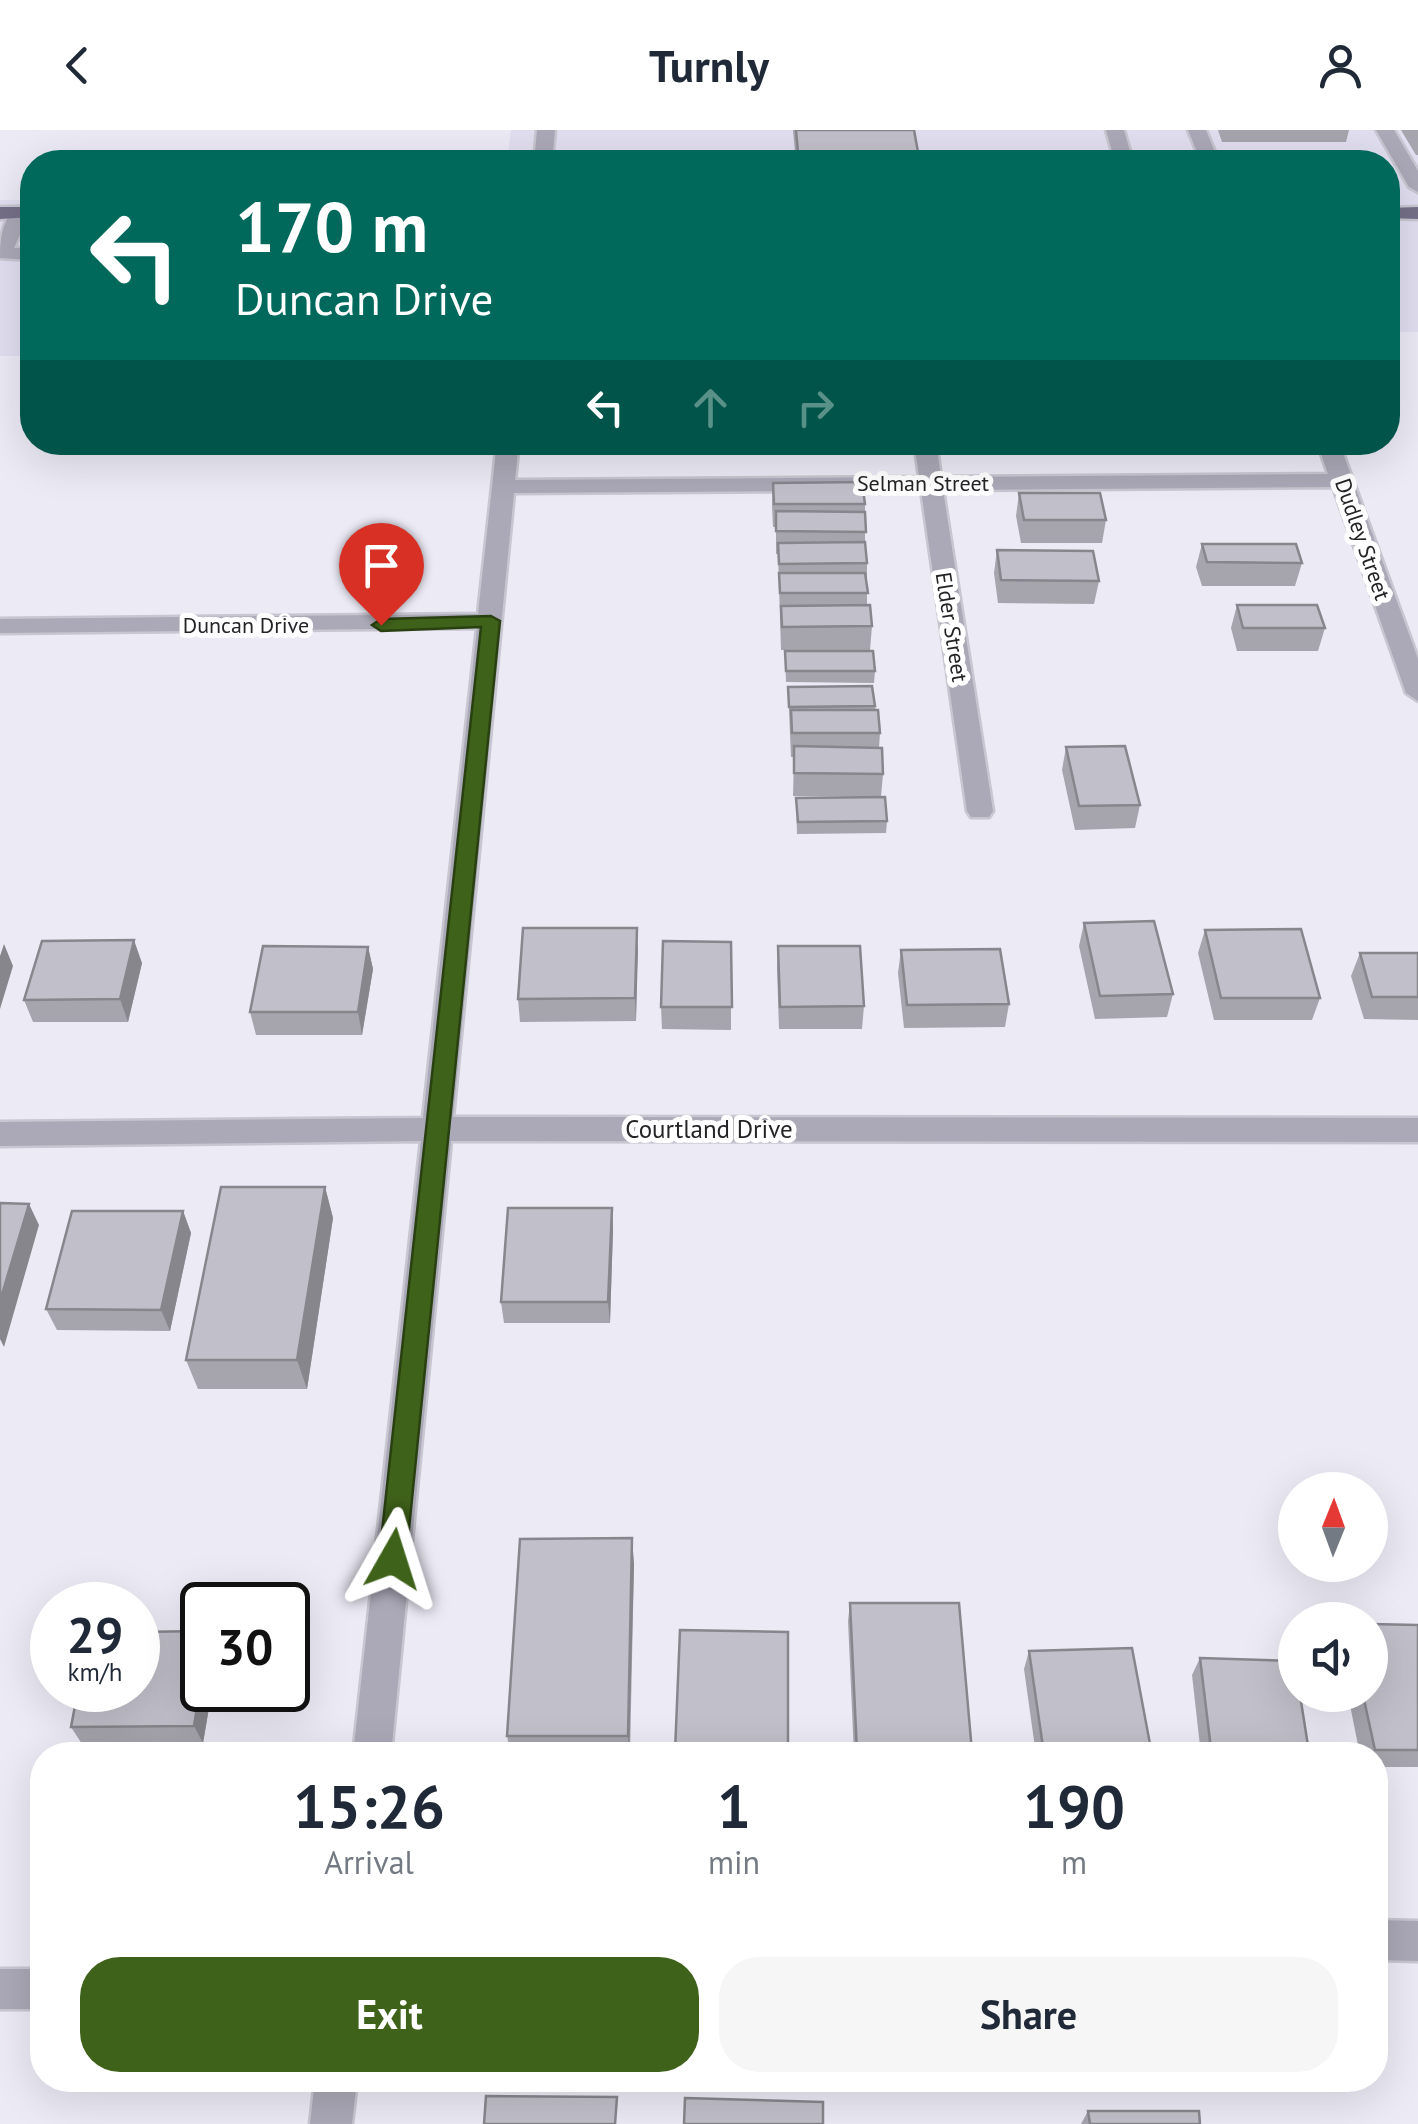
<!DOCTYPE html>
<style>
:root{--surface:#fff;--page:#f6f6f7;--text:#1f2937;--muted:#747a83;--accent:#3f621a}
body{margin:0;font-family:"PT Sans",sans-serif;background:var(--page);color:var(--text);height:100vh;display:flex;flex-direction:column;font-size:38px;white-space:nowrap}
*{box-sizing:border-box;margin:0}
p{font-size:32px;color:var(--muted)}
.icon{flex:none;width:55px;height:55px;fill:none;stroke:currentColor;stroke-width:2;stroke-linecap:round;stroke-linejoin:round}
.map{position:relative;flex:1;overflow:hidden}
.side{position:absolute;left:30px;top:1612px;width:1358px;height:350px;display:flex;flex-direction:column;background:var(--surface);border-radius:40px;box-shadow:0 10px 40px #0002}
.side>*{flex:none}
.guide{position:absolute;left:20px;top:20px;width:1380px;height:305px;border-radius:40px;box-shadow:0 10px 40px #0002;background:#00695c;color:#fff;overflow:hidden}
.needle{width:65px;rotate:1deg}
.fabs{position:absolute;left:1278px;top:1342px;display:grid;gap:20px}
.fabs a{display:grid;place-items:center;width:110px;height:110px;border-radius:50%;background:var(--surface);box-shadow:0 10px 40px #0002;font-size:50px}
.speed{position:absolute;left:30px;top:1452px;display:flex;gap:20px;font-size:50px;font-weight:700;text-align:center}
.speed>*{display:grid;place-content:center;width:130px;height:130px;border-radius:50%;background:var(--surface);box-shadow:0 10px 40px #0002;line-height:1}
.speed small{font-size:25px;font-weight:400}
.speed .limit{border:5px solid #111;border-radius:15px;background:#fff;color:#111}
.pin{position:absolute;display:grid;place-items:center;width:85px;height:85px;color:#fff;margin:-102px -42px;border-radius:50% 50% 50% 0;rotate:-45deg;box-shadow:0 0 10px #0007}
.pin .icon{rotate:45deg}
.me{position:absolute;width:110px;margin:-55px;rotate:6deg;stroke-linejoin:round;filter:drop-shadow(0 0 8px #0008)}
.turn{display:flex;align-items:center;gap:35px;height:210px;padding:0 50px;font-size:45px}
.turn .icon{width:130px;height:130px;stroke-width:2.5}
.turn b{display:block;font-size:70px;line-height:85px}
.lanes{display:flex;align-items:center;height:95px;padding:0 50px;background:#0003;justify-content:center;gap:50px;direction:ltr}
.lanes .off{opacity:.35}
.eta{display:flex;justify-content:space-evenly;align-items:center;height:170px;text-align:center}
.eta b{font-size:60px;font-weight:700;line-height:70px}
.cta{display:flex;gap:20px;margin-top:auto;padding:20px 50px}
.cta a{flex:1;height:115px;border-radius:40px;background:var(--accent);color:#fff;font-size:40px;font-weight:700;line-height:115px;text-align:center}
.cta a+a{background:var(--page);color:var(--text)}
header{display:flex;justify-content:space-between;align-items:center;height:130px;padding:0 50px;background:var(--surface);font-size:45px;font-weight:700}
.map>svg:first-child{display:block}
.built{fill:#e1def0}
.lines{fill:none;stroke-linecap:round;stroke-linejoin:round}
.minor-casing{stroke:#c8c6d0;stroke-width:5}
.major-casing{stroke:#c8c6d0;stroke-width:5}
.minor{fill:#aba8b7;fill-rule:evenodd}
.major{fill:#756f89;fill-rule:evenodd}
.wall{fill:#a6a4ad}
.shaded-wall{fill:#87868d}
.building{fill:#c1bfc9;stroke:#87868d;stroke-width:2.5}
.route{fill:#3f621a;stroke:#294011;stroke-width:2.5}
.labels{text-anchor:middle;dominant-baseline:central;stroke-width:10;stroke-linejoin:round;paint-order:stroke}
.far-street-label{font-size:22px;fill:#242427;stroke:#fff}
.street-label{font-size:25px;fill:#242427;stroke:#fff}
</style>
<header><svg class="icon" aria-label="back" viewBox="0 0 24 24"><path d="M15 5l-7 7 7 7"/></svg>Turnly<svg class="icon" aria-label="person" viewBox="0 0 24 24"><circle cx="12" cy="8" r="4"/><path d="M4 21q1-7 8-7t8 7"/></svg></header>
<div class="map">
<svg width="1418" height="1994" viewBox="0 0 1418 1994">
<rect width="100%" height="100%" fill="#eceaf5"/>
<path class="built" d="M511,0H1418V202H1388V32H507Z
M0,70H32V226H0Z"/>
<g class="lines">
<defs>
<path id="minor" d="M537,0H555L552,32H534Z
M1106,0H1124L1133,32H1115Z
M1188,0H1206L1219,32H1201Z
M1376,0H1394L1418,41V62L1409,57Z
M21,76L30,82L14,118H32V130L0,128C0,110 2,84 21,76Z
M497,312H519L515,350L919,347L914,312H936L941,347L1328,344L1317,312H1339L1418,529V571L1406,563L1333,357L943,360L993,681L989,687H971L967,681L921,360L514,363L453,987L1418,988V1012L451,1011L391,1625H353L421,1011L0,1016V992L423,988L477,498L0,503V489L478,484Z
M1375,1790L1418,1791V1831L1375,1830Z
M0,1839H42V1879H0Z
M315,1950H357L352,1994H310Z"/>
<path id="major" d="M0,77H32V87L0,89Z
M1418,77V89L1388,88V78Z"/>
</defs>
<use href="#minor" class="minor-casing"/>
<use href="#major" class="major-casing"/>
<use href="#minor" class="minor"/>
<use href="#major" class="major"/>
</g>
<path class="wall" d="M793,0H914L918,22L917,32H796Z
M1218,0H1349L1346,12H1222Z
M1401,0H1418V25H1416Z
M755,312H870L869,323H756Z
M773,353L865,374V416L867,433V475L872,496L870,520H781L778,424H776V397H773L772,375Z
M1019,363L1106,390L1102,413H1021L1016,386Z
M1202,414L1302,433L1295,456H1202L1196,437Z
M997,420L1099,451L1094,474L998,473L994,443Z
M1237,475L1325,498L1318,521H1237L1231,498Z
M785,521L875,541L874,553L786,552Z
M788,557L875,576L880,603L879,618L883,644L881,667L793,666L794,627H791Z
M1066,617L1140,675L1135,698L1075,700L1062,640Z
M796,668L887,691L886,703L797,704Z
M1084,793L1173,864L1167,887L1095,889L1079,816Z
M637,798L636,891L520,892L518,869Z
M1205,800L1320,868L1312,890H1214L1198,823Z
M731,812V900L662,899L661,877Z
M778,816L864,876L862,899H779L777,839Z
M368,817L373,839L362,905H256L250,882Z
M901,820L1009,874L1005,897L904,898L898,843Z
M1360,823H1418V890L1364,889L1351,846Z
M142,833L128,892H33L24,870Z
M325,1057L333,1088L307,1259H198L186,1230Z
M612,1078L613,1099L610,1193H504L501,1172Z
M183,1081L191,1103L170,1201L57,1200L46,1179Z
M632,1408L634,1435L630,1625H511L507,1606Z
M850,1473L972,1622L971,1625H854L848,1491Z
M1418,1495V1637H1375V1625H1360L1348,1565H1370Z
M680,1500L788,1625H675Z
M1029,1521L1150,1614L1145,1625H1036L1024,1539Z
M1200,1528L1309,1622L1307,1625H1201L1192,1545Z
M202,1560H212L203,1613L82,1614L71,1597Z
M1088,1981L1200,1994H1081Z"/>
<path class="shaded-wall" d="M637,798L638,821L636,891L635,868Z
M134,810L142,833L128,892L120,869Z
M4,814L13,836L0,879V826Z
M368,817L373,839L362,905L358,882Z
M325,1057L333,1088L307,1259L297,1230Z
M29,1074L39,1095L4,1217L0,1209V1171Z
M612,1078L613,1099L610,1193L608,1172Z
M183,1081L191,1103L170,1201L161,1180Z
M632,1408L634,1435L629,1625L628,1606Z
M202,1545V1560H212L203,1613L194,1596Z"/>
<path class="building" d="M796,0H914L918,22H798Z
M862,352L865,374H774L773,353Z
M1019,363H1100L1106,390H1024Z
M776,381L865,382L866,402L776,401Z
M865,412L867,433L779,434L778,413Z
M1202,414H1296L1302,433L1207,432Z
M997,420L1093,421L1099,451L1001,450Z
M779,443H865L868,463H780Z
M870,475L872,496L782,497L781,476Z
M1237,475H1317L1325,498H1243Z
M785,521H873L875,541H786Z
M872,556L875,576L789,577L788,557Z
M791,580H878L880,603H792Z
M794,616L882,618L883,644L794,643Z
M1125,616L1140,675L1079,676L1066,617Z
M885,667L887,691L798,692L796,668Z
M1154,791L1173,864L1100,866L1084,793Z
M523,798H637L635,868L518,869Z
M1301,799L1320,868H1221L1205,800Z
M134,810L120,869L24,870L42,811Z
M663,811L731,812L732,877H661Z
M263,816L368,817L358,882H250Z
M778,816H860L864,876L780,877Z
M1000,819L1009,874L907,875L901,820Z
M1360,823H1418V867H1372Z
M221,1057H325L297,1230H186Z
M0,1073L29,1074L0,1171Z
M508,1078H612L608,1172H501Z
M72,1081H183L161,1180L46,1179Z
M632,1408L628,1606H507L520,1409Z
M850,1473H959L972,1622H857Z
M1370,1494L1418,1495V1620H1375L1363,1565H1370Z
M680,1500L788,1502V1625L675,1622Z
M202,1501V1545L194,1596L71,1597L78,1560H138V1502Z
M1132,1518L1150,1614L1043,1617L1029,1521Z
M1200,1528L1295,1531V1565H1300L1309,1622L1211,1619Z
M486,1966L617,1967L615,1994H484Z
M685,1968L823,1972V1994H684Z
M1088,1981H1199L1200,1994H1090Z"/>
<path class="route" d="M491,486L500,491L406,1429L402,1438L393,1442L383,1438L379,1429L481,497L381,501L372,495L381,489Z"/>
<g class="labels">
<g class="far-street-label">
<text x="923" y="353">Selman Street</text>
<text transform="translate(1363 409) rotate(71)">Dudley Street</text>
<text x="246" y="495">Duncan Drive</text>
<text transform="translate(952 497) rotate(81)">Elder Street</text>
</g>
<g class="street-label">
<text x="709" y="999">Courtland Drive</text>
</g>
</g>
</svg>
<div class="fabs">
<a><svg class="needle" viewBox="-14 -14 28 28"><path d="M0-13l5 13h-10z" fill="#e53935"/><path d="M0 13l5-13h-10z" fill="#747a83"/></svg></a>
<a><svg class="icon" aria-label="sound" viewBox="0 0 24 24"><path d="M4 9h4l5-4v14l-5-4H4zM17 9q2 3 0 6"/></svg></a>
</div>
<div class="speed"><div>29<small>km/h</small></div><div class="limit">30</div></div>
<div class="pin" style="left:381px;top:495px;background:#d93025"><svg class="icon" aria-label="arrive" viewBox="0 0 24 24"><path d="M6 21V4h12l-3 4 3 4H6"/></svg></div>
<svg class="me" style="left:393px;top:1429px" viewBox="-20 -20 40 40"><path d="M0-17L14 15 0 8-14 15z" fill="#3f621a" stroke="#fff" stroke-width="4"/></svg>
<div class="guide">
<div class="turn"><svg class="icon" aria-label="left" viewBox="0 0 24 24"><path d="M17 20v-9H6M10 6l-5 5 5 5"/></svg><div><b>170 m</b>Duncan Drive</div></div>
<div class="lanes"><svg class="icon" aria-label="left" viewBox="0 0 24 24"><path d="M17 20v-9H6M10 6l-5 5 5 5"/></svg><svg class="icon off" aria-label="ahead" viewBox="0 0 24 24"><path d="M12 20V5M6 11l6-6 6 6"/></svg><svg class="icon off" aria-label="right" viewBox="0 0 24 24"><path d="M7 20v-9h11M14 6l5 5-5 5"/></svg></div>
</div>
<section class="side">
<div class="eta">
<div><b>15:26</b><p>Arrival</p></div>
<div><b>1</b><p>min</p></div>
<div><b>190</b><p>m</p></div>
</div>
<div class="cta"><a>Exit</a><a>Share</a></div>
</section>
</div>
